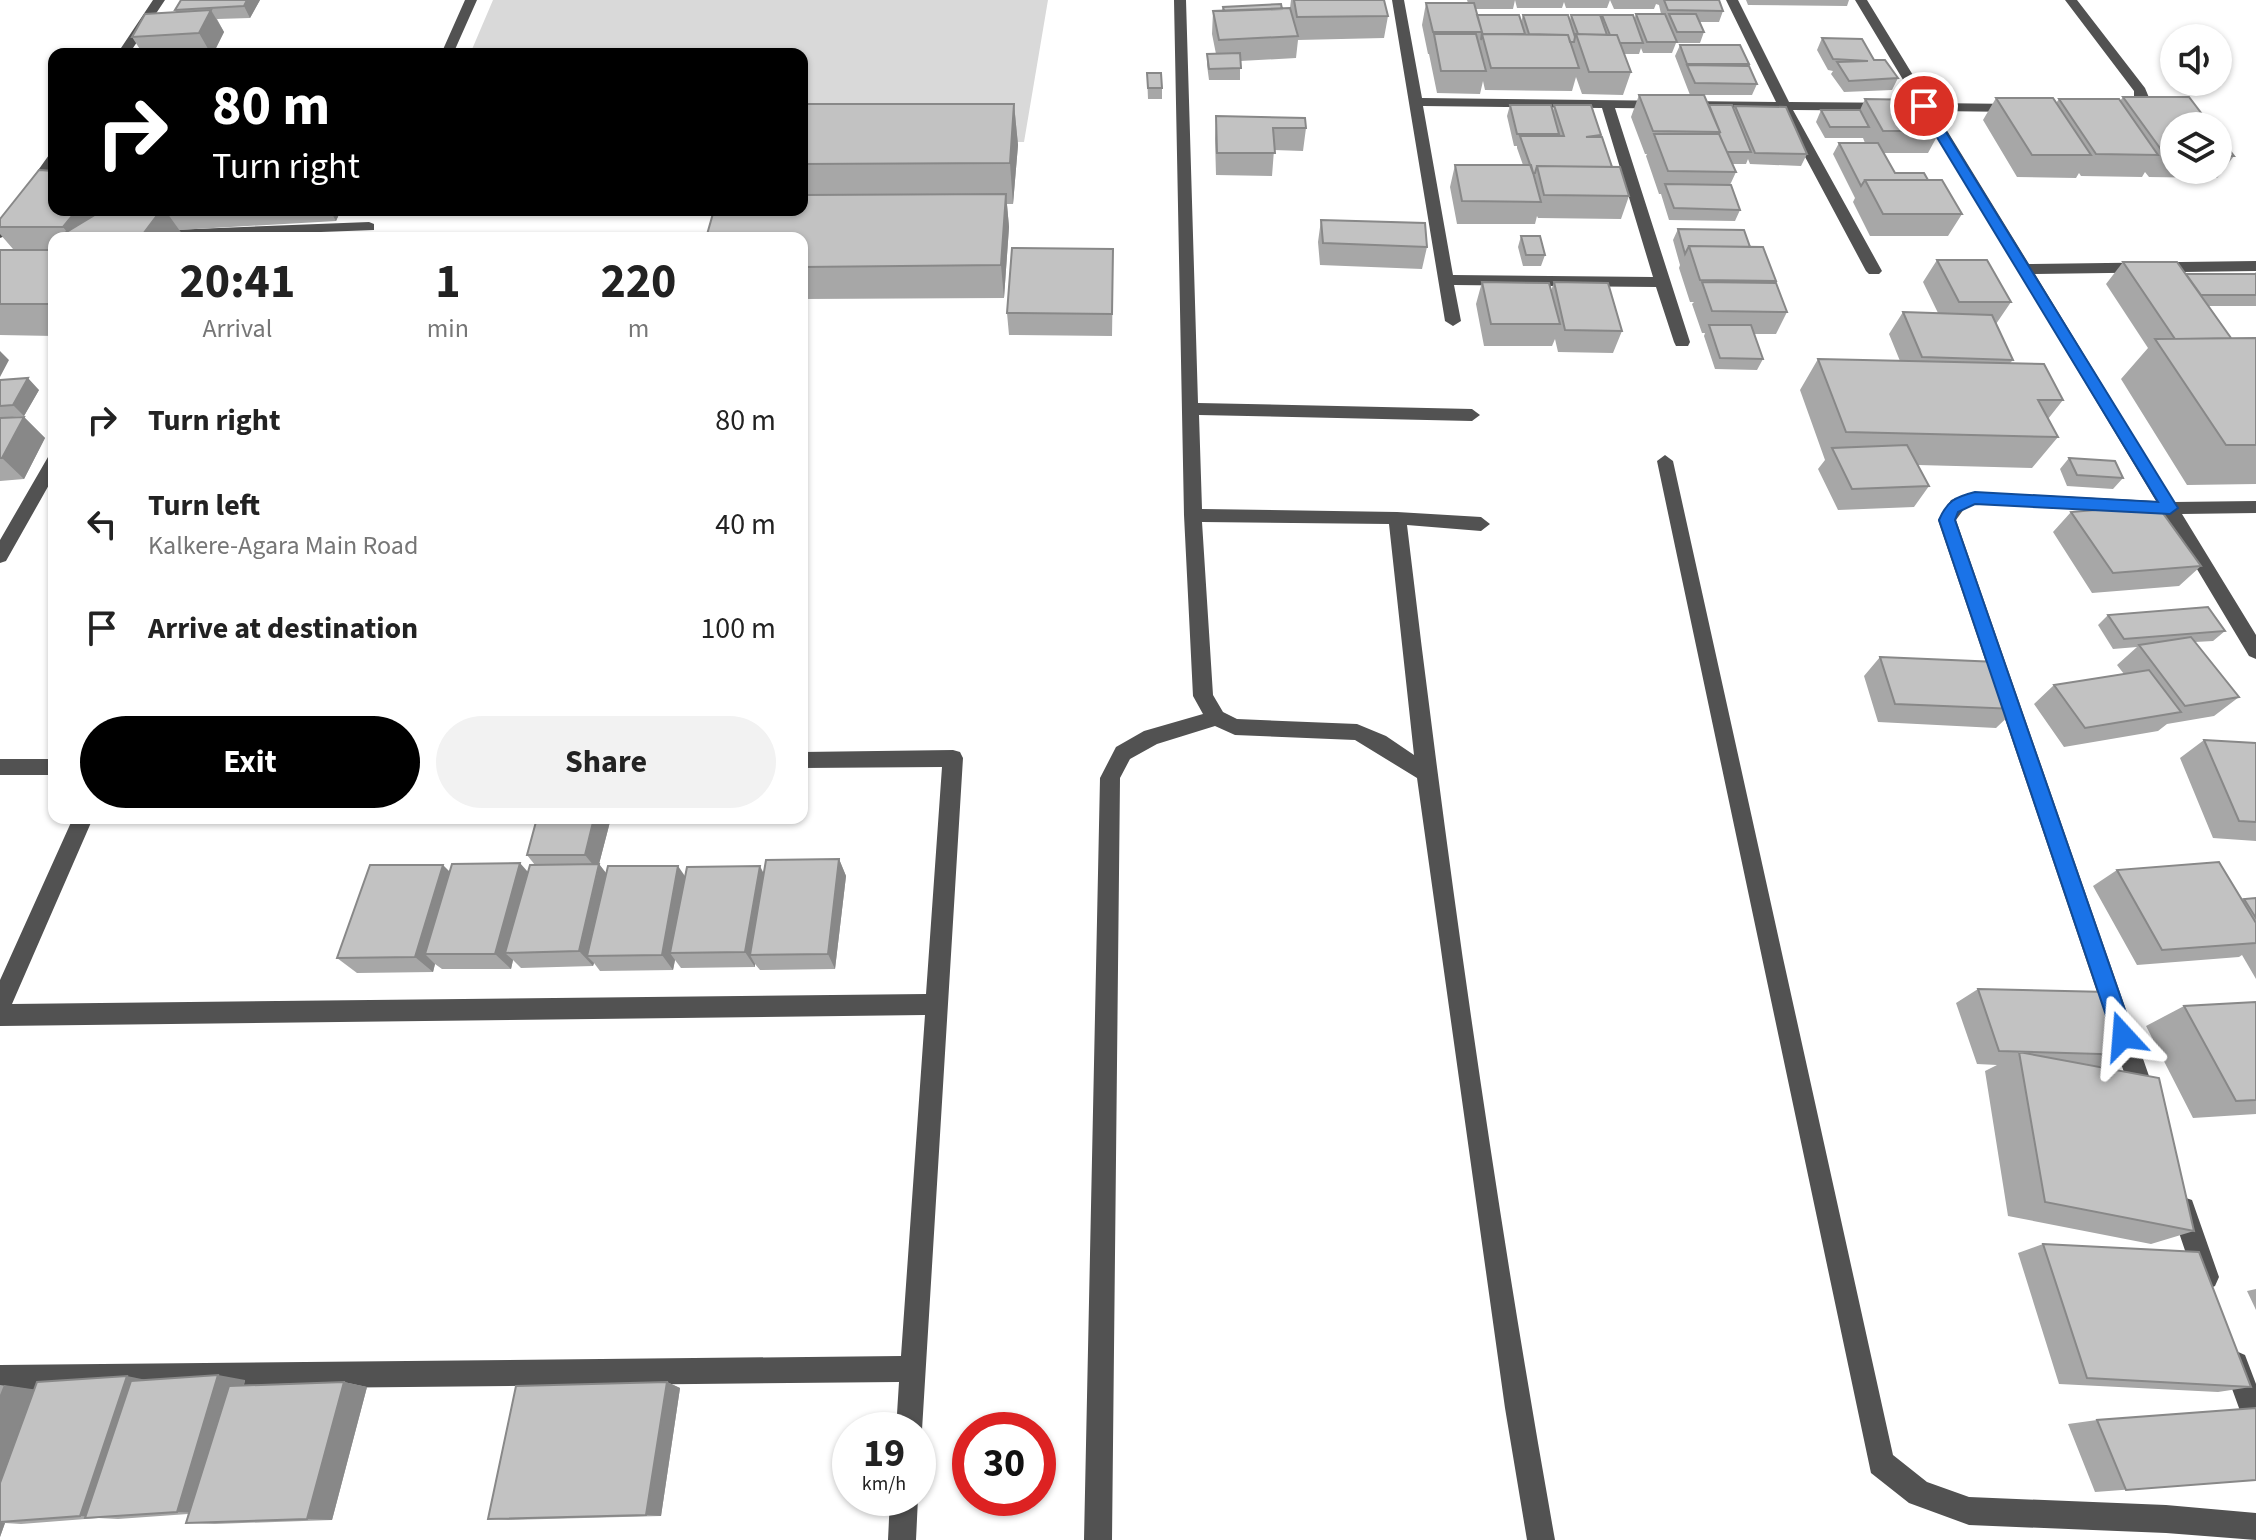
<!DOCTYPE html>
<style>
:root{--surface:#fff;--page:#f2f2f2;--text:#222;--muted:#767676;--accent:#000}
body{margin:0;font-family:"Source Sans 3",sans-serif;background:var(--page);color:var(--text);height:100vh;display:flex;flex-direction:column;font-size:30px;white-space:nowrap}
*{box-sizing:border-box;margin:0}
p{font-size:26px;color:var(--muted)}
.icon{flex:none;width:44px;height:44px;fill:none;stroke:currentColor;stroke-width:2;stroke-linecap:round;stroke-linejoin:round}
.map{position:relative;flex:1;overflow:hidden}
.side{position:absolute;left:48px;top:232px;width:760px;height:592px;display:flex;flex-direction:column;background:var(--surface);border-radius:16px;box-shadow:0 2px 6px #0004}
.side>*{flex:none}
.guide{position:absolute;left:48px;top:48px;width:760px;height:168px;border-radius:16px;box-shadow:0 2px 6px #0004;background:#000;color:#fff;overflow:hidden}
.buttons{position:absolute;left:2160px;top:24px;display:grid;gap:16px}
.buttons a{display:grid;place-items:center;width:72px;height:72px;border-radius:50%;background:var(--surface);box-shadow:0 2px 6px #0004;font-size:40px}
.speed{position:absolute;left:832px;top:1412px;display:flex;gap:16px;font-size:40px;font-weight:700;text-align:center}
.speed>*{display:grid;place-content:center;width:104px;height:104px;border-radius:50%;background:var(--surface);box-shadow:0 2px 6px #0004;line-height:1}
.speed small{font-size:20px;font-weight:400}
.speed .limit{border:12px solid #d22;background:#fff;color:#111}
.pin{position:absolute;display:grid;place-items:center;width:68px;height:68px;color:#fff;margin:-34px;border:4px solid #fff;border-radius:50%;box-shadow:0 2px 8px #0007}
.me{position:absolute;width:88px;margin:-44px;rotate:341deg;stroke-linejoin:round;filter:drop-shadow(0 0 6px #0008)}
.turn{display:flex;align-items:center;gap:28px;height:168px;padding:0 32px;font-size:36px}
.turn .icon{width:104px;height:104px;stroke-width:2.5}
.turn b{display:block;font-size:56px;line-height:68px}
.eta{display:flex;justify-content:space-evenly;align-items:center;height:136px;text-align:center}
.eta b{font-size:48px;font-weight:700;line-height:56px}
.action{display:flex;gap:16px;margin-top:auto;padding:16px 32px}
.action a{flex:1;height:92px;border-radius:48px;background:var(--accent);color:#fff;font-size:32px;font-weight:700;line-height:92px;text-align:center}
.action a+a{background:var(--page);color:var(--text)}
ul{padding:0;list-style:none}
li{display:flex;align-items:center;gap:24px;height:104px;padding:0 32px}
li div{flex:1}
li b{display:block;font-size:30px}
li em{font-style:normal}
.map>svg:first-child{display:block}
.green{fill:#d9d9d9}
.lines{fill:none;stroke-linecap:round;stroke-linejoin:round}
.minor{fill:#525252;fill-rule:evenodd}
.wall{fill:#a7a7a7}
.shaded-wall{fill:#888}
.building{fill:#c2c2c2;stroke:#888;stroke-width:2}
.route{fill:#1a73e8;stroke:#114b97;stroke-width:2}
</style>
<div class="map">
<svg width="2256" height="1540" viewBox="0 0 2256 1540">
<rect width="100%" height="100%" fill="#fff"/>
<path class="green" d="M493,0H1048L1024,142L802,144V54H470Z"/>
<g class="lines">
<path class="minor" d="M153,0H165L129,54H117Z
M465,0H477L453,54H441Z
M1174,0H1186L1198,403L1472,409L1480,415L1472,421L1199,415L1202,509L1397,512L1481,517L1490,524L1481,531L1407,525C1447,864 1495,1204 1555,1540H1527L1505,1408L1417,778L1355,740L1235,735L1215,726L1157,744L1130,759L1120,778L1112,1540H1084L1100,778L1116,747L1144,731L1203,714L1193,696L1184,515ZM1202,522L1389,524L1414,755L1386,736L1357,724L1237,719L1223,712L1213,695Z
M1392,0H1404L1422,98L1776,102L1726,0H1738L1789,102L1917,103L1855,0H1867L1930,103L2017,104L2024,108L2017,112L1935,111L2029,264L2256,261V271L2035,274L2174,502L2256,501V513L2182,514L2256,635V659L2249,656L2164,514L1975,504L1964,509L1956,520L2157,1099L2153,1107L2145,1110L2137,1107L2133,1099L1938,520L1951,500L1975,492L2156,501L1922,111L1793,110L1882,271L1879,274H1869L1866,271L1780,110L1615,108L1690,342L1688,346H1676L1674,342L1656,287L1454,285L1461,321L1453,326L1445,321ZM1423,106L1602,108L1653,277L1453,275Z
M2065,0H2077L2145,88L2150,100L2144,110L2119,112V106L2134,104V91Z
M54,154V168L5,236L0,238V223L49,155Z
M369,222L374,224V230L165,238L163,235L170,230Z
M54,455V476L6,561L0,563V540L48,457Z
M1665,455L1673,461L1893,1455L1927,1482L1969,1497L2166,1505L2256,1513V1540L2166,1533L1969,1525L1909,1503L1871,1473L1657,461Z
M953,750L960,752L963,758L922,1430L918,1439V1430H896L899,1382L0,1391V1365L901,1356L925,1015L0,1026V980L73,818H93L12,1004L926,994L942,767L802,768V752Z
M0,759H54V775H0Z
M2183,1197L2192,1200L2219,1277L2215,1286L2206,1290L2197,1286L2171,1209L2174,1200Z
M2236,1351L2245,1355L2256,1384V1434L2247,1430L2223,1364L2227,1355Z
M890,1498H918L916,1540H888Z"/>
</g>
<path class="wall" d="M260,0L250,18L217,19L224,32L213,54H143L132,37L176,12L175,10Z
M1291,0H1384L1388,16L1384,38L1298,40L1296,58L1240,61V80H1209L1207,65V54H1216L1212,34L1213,11H1222L1223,7L1290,8Z
M1467,0H1610L1607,8H1566L1564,2L1562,8H1517L1515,0L1513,9H1476L1477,15L1521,22L1523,15L1570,20L1571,15L1601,18L1602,15L1634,20L1636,14H1661L1659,5L1656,4L1654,9H1614L1610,0H1719L1723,11L1719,22H1700L1704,32L1700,43H1676L1672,53H1643L1641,48L1639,54H1624L1631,72L1623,95L1582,94L1576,77L1572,91L1485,90L1483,81L1480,94L1437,93L1429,54H1428L1422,25L1426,3H1468Z
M1746,0H1849L1847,6L1748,5Z
M1822,38L1874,60L1898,78L1892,90L1844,92L1831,74L1833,71L1828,70L1817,50Z
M1680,45L1749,64L1748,66L1757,84L1752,95H1690L1675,56Z
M1147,73L1162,88V99H1148Z
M1639,95L1733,110L1735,106L1807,154L1801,166L1750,164L1748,159L1746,164H1732L1736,172L1730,185L1740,210L1735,221L1669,220L1661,194H1659L1646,156L1647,154H1645L1631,117Z
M2123,97L2174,126V170H2218V135L2234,156L2217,178L2149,177L2145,172L2142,177L2081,176L2079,173L2076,178L2017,177L1983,120L1996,98L2056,103L2059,99L2120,101Z
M1865,99L1940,131L1928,153H1884L1895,173L1928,180L1962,214L1948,236H1870L1853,202L1855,198L1833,154L1839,143H1865L1863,138H1825L1816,122L1821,110H1860Z
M802,104H1014L1018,145L1013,204H1007L1009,227L1004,298L802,299Z
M1510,105L1553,111L1554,105L1601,135L1600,137L1612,167L1629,196L1621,219L1538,218L1537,216L1535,224H1457L1450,187L1455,165H1523L1517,148V146H1514L1507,116Z
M1216,116L1306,128L1303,151L1274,150L1272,176L1216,175L1215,139Z
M54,210H341L336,221L179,230L185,238H54V249H13L0,234V219Z
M1321,220L1427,247L1422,269L1320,265L1318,242Z
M1678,229L1750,247L1776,281L1775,283L1787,312L1776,334H1754L1763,359L1757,370L1715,369L1704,336L1705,333H1702L1692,304L1694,302H1690L1679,268L1680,265L1673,240Z
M1521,236L1545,255L1541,266H1523L1518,247Z
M0,250H54V336L0,335Z
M1937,260L2011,302L1996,324L2013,360L2010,363L2063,400L2048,419L2058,437L2032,468L1918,465L1929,486L1914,507L1838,510L1818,469L1825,460L1800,390L1818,359L1900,361L1889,334L1903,312L1938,313L1923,282Z
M2123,262L2186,274H2254L2256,272V306H2209L2231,338H2256V484L2187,485L2121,379L2148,348L2106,284Z
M1113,271L1112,336L1009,335L1007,313Z
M1482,282L1551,291L1554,282L1622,331L1613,353L1558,352L1555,339L1552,346H1484L1476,304Z
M0,380L39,390L24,416L0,418Z
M24,417L45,438L24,479L0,481V418Z
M2069,458L2123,478L2113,489L2067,486L2060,469Z
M2071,512L2201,566L2179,586L2092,593L2053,532Z
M2108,615L2225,631L2213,641L2195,642L2239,697L2214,716L2167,724L2158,731L2064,747L2034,704L2054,685L2124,674L2117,665L2137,647L2113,649L2098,625Z
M1880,657L2016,709L1996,728L1878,722L1864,676Z
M2204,740L2256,743V841L2213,838L2180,758Z
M537,818H611L599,864L606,873L685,876L764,873L839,859L846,876L835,969L760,970L755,964V967L681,968L675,960L673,970L600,971L594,963L593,966L521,968L513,960L511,969H442L435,964L433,972L357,973L337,958L450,872H528L535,865L527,855Z
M2117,870L2242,900L2256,898V979L2242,955L2239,957L2137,965L2093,886Z
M1978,989L2134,1055L2108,1068H2101L2194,1231L2151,1244L2008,1216L1985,1071L1997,1065L1977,1064L1956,1003Z
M2256,1002V1114L2193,1118L2146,1026L2184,1006Z
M2043,1244L2251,1387L2218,1392L2059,1384L2018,1253Z
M2256,1289V1310L2247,1291Z
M145,1380H245L244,1385L344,1382L367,1387L332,1520L215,1524L186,1523L188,1514L118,1519L98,1518L21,1524L5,1523L0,1537V1385L34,1390Z
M667,1382L680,1388L661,1516L508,1520L488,1519Z
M2097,1420L2256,1480L2095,1492L2068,1424Z"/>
<path class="shaded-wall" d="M247,0H260L250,18L244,6Z
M211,10L224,32L213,54H211L199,33Z
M1014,104L1018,145L1013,204L1010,163Z
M1006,194L1009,227L1004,298L1001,265Z
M77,210H98L104,219L72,238L63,227Z
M161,210H165L185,238H140Z
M330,210H341L336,221Z
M0,351L9,360L0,377Z
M28,378L39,390L24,416L13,405Z
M24,417L45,438L24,479L2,458Z
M594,818H611L599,864L612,881L587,956L594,963L593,966L579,951L598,871L585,855Z
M839,859L846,876L835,969L828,954Z
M520,863L535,880L505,953L513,960L511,969L495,954Z
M443,865L460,882L425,954L435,964L433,972L415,957Z
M678,866L689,882L670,953L675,960L673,970L662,955Z
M760,866L768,882L750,955L755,964V967L745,952Z
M218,1375L245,1380L206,1513L177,1512Z
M127,1376L156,1382L101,1517L80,1516Z
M344,1382L367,1387L332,1520L307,1519Z
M667,1382L680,1388L661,1516L646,1515Z
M4,1385L52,1392L0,1522V1395Z
M0,1523H5L0,1537Z"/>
<path class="building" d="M181,0H247L244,6L175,10Z
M1294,0H1384L1388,16L1297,17Z
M1664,0H1719L1723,11L1668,10Z
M1426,3H1474L1482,32H1433Z
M1281,4L1282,9L1224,11L1223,7Z
M1290,8L1298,36L1219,40L1213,11Z
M211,10L199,33L132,37L145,14Z
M1636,14H1665L1677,42H1647Z
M1669,14H1696L1704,32H1677Z
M1477,15H1519L1525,34H1482L1481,40L1482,32Z
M1523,15H1568L1575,37L1574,42H1570L1568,35L1529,34Z
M1571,15H1600L1607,35L1578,34Z
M1602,15H1633L1643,43H1620L1617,35H1610Z
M1434,34H1476L1486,71H1441Z
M1482,34L1568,35L1579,68H1491Z
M1576,34L1617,35L1631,72H1589Z
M1822,38L1862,39L1874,60H1885L1898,78L1849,81L1837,62L1868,61L1833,59Z
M1680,45H1740L1749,64H1687Z
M1240,53L1241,68L1209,69L1207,54Z
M1687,65L1749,66L1757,84L1695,83Z
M1147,73H1161L1162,88H1148Z
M1639,95H1704L1720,132L1653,131Z
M2123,97H2189L2211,126H2174V155H2165Z
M1996,98H2053L2091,155H2032Z
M1865,99L1921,100L1940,131H1883Z
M2059,99H2119L2158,155L2096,154Z
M802,104H1014L1010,163L802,164Z
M1510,105H1551L1559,134H1517Z
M1554,105H1591L1601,135L1586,137H1602L1612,167L1537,166L1535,173H1533L1520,136H1564Z
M1709,105H1732L1751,152H1727L1719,134L1720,132Z
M1735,106L1786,107L1807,154L1755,153Z
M1821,110H1860L1869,127H1830Z
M1216,116L1305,118L1306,128H1273L1275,153H1217Z
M1654,134H1719L1736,172L1668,171Z
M2218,135L2234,156H2218Z
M1839,143H1878L1895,173H1924L1928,180H1865L1861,186Z
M1455,165H1531L1541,202L1462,201Z
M1537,166L1620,167L1629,196L1544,195Z
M39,170L54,171V210H77L63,227H0V219Z
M1865,180H1942L1962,214H1883Z
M1665,184L1731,185L1740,210L1674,208Z
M1006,194L1001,265L802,267V238H706L714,210H802V195Z
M103,210H161L140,238H63L65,233Z
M1321,220L1425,223L1427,247L1323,243Z
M1678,229L1744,230L1750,247L1689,246L1685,254Z
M1521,236H1540L1545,255H1526Z
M1689,246L1763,247L1776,281L1700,280Z
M1012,248L1113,249L1112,314L1007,313Z
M0,250H54V304H0Z
M1937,260H1987L2011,302H1959Z
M2123,262H2177L2231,338L2175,339Z
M2186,274H2256V295H2201Z
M1482,282L1549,283L1560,324H1491Z
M1554,282L1608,283L1622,331L1565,330Z
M1702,282L1776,283L1787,312L1712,311Z
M1903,312L1992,315L2013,360L1922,357Z
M1709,325H1751L1763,359L1720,358Z
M2256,338V445H2226L2155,339Z
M1818,359L2044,364L2063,400H2038L2058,437L1846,432Z
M28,378L13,405L0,406V380Z
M24,417L2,458H0V418Z
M1907,445L1929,486L1852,489L1832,448Z
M2069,458L2115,461L2123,478L2077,475Z
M2157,505L2201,566L2113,573L2071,512Z
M2208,607L2225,631L2124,639L2108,615Z
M2191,637L2239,697L2185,706L2139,645Z
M1880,657L1998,662L2016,709L1895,704Z
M2149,670L2181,712L2085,728L2054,685Z
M2204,740L2256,743V822L2239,821Z
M537,818H594L585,855H527Z
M839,859L828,954L750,955L766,860Z
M2219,862L2256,923V943L2162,950L2117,870Z
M520,863L495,954H425L452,864Z
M599,864L579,951L505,953L530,865Z
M370,865H443L415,957L337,958Z
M608,866H678L662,955L587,956Z
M760,866L745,952L670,953L687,867Z
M2256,898V918L2244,899Z
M1978,989L2108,992L2134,1055L1999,1051Z
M2256,1002V1100L2236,1101L2184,1006Z
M2019,1052L2159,1078L2194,1231L2045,1202Z
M2043,1244L2199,1252L2251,1387L2087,1378Z
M218,1375L177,1512L85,1518L131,1381Z
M127,1376L80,1516L0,1522V1483L37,1382Z
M344,1382L307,1519L186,1523L229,1386Z
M667,1382L646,1515L488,1519L516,1386Z
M2256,1408V1480L2126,1490L2097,1420Z"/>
<path class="route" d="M1924,102L1930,106L2178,508L2170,514L1975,504L1958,512L1955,520L2134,1036L2130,1043L2123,1046L2116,1043L2113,1036L1939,520C1947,501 1955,497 1975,492L2158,502L1918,106Z"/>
</svg>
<div class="buttons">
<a><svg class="icon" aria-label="sound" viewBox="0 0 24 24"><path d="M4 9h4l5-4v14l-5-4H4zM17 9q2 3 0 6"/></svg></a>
<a><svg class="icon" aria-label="layers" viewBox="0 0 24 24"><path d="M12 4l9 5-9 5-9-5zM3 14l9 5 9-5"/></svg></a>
</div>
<div class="speed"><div>19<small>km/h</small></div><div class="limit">30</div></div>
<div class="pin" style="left:1924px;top:106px;background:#d93025"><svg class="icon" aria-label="arrive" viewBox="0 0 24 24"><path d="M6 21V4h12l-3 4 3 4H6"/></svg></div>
<svg class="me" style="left:2123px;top:1036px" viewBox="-20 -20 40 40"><path d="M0-17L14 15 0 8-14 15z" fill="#1a73e8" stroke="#fff" stroke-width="4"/></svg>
<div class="guide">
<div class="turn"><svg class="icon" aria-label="right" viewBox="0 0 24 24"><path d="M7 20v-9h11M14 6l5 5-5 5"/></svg><div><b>80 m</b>Turn right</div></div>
</div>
<section class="side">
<div class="eta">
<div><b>20:41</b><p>Arrival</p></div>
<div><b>1</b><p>min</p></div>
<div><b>220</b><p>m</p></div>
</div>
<ul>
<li><svg class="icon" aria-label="right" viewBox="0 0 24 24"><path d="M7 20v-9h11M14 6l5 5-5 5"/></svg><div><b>Turn right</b></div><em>80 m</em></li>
<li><svg class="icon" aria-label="left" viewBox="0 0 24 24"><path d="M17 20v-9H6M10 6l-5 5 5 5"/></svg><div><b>Turn left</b><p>Kalkere-Agara Main Road</p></div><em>40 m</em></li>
<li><svg class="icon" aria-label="arrive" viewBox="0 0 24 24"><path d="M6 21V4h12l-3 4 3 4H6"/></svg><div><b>Arrive at destination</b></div><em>100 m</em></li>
</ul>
<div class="action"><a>Exit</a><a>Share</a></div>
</section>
</div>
